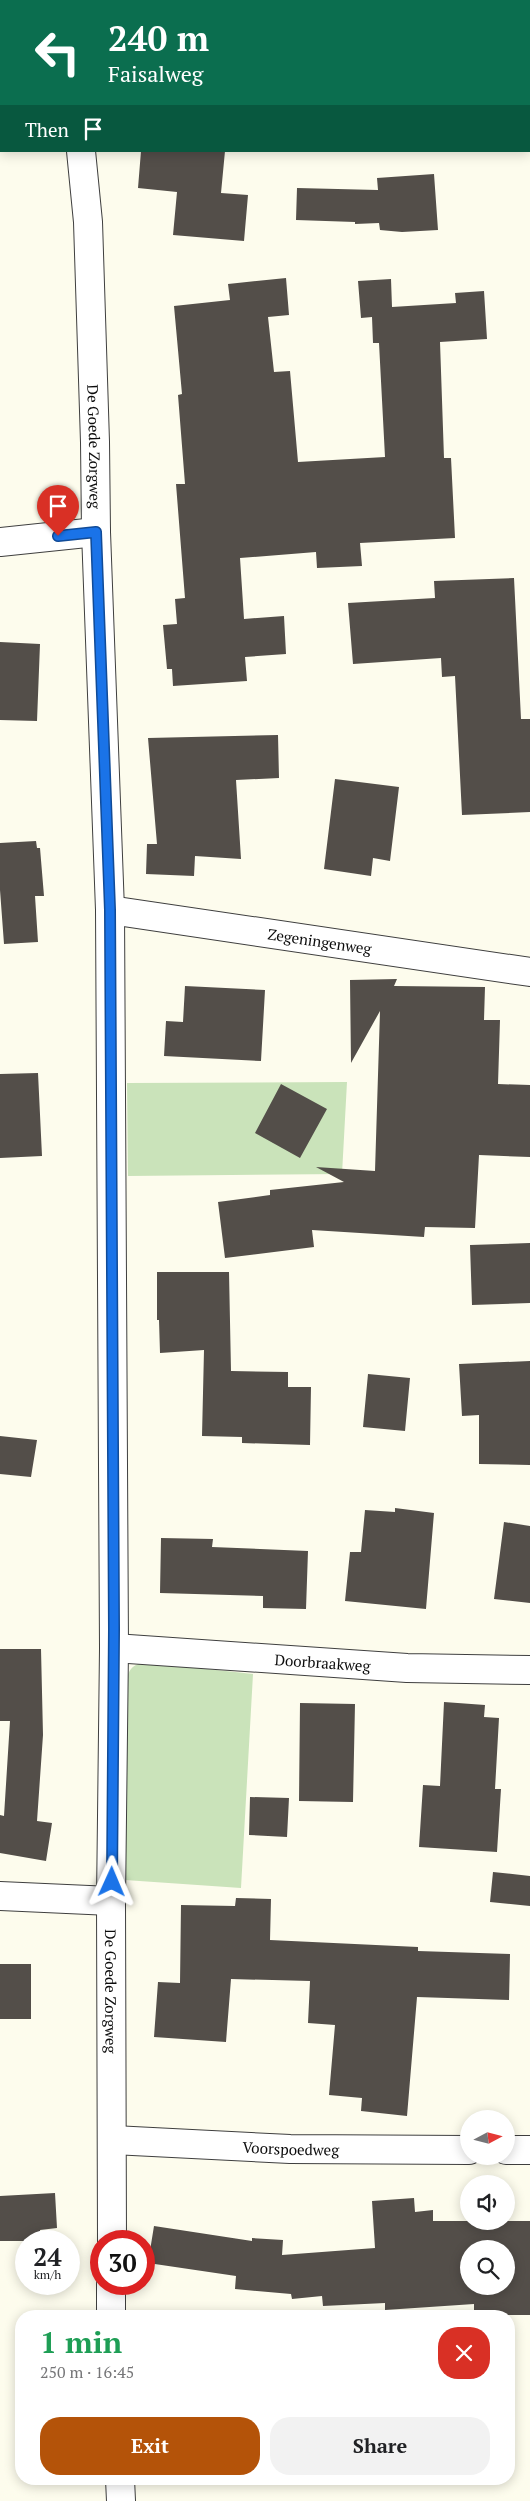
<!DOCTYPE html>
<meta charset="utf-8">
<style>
:root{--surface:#fff;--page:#f2f2f2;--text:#202124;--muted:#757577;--accent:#b45309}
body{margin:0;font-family:"PT Serif",serif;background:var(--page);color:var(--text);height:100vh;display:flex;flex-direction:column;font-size:19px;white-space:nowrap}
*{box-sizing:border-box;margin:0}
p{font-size:16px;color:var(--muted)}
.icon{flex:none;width:28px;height:28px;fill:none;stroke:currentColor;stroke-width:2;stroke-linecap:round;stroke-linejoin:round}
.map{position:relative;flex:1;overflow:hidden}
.sheet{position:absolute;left:15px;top:2310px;width:500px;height:175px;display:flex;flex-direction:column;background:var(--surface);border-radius:20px;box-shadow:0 2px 12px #0003}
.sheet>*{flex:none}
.guide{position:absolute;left:0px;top:0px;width:530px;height:152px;box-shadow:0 2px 12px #0003;background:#0b6e4f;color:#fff;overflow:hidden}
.needle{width:32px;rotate:83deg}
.fabs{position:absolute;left:460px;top:2110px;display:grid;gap:10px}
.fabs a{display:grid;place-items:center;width:55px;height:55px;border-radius:50%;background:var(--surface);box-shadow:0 2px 12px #0003;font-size:25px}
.speed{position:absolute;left:15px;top:2230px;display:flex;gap:10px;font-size:25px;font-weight:700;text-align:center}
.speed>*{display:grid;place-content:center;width:65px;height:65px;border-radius:50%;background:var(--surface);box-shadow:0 2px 12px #0003;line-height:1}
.speed small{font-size:12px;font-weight:400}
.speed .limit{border:8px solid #d22;background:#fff;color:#111}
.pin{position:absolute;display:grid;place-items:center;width:42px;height:42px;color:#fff;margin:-51px -21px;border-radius:50% 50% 50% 0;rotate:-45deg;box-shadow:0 0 5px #0007}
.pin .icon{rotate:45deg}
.me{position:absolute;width:55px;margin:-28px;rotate:1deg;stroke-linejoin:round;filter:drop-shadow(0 0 4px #0008)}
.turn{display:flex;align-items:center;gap:18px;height:105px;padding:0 25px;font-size:22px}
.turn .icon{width:65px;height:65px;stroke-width:2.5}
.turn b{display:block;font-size:35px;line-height:42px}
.then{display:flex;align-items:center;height:48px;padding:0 25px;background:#0003;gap:10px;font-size:19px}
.round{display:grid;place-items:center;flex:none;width:52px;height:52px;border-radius:20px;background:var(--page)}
.head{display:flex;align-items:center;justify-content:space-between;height:85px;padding:0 25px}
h1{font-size:30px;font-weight:700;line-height:38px;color:#1e9e55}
.action{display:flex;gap:10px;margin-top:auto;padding:10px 25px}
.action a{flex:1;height:58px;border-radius:20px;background:var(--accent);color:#fff;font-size:20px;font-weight:700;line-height:58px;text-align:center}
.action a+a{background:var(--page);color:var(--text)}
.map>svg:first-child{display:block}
.green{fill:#cae3ba}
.building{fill:#534e49;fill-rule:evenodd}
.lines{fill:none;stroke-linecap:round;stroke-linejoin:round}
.street-casing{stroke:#3f3f3f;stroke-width:30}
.street{stroke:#fff;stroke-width:28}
.route-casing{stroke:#114b97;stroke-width:12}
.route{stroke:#1a73e8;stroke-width:9}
.labels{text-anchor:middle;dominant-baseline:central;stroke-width:5;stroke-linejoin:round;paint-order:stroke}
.street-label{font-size:15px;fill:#0c0c0c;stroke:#fff}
</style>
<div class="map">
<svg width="530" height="2501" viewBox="0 0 530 2501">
<rect width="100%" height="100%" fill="#fdfced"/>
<path class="green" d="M347,1082L342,1174L128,1176L127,1083Z
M144,1662L253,1674L241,1888L125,1880L126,1685C128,1671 130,1666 144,1662Z"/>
<path class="building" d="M141,151H225L221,193L248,195L244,241L173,235L177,192L138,188Z
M434,174L438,230L402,232L380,230L379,223L355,224V222L296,220L297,188L378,190L377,178Z
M286,278L289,315L268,317L274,372L290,371L298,462L385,457L379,343H373L372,317L361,318L358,281L391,279L392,307L456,303L455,293L484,291L487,339L440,342L444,458H451L455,538L360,543L362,566L317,568L316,552L240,558L244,619L284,616L286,654L245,657L247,681L173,686L172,669H167L163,625L177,624L175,599L185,598L176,484H185L178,395L182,394L174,306L230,300L228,284Z
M514,578L521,719H530V812L462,815L455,676L442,677L441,658L353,664L348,603L435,598L434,581Z
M0,642L40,644L37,721L0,720Z
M278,735L279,778L236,780L241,859L195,856L194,876L146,874L147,844H157L148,738Z
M335,779L399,787L390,861L373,858L371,876L324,869Z
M36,841L37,848H40L44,896H35L38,942L4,944L0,890V843Z
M397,979L394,986L485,987L484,1020H500L498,1084L530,1085V1157L479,1155L475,1228L425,1227L424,1237L312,1230L314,1247L225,1258L218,1202L270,1195V1190L344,1182L316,1167L375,1171L380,1011L351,1063L350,980Z
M185,986L265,990L261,1061L164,1056L166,1021L183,1022Z
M38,1073L42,1156L0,1158V1074Z
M281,1084L327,1109L300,1158L255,1133Z
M530,1243V1303L472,1305L470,1245Z
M157,1272H229L231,1371L288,1372V1387H311L310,1445L242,1443V1437L202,1436L204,1350L160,1353L159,1320H157Z
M530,1361V1465L479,1464V1415L462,1416L459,1364Z
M368,1374L410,1378L405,1431L363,1427Z
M0,1436L37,1440L31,1477L0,1474Z
M395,1508L434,1513L426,1609L345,1601L350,1552H361L365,1510L395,1512Z
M504,1522L530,1526V1603L494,1599Z
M161,1538L213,1539L212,1547L308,1551L306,1609L263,1608V1596L160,1593Z
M0,1649H41L43,1735L37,1821L52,1823L46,1861L0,1853V1815L4,1816L10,1721H0Z
M444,1702L485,1705L484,1717L499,1718L495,1789H501L497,1852L419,1847L423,1785L440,1786Z
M300,1703L355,1704L353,1802L299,1801Z
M250,1797L289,1798L287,1837L249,1835Z
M493,1872L530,1876V1906L490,1902Z
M236,1898L271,1899L270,1940L418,1947V1951L510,1954L509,2000L417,1997L407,2116L361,2111L362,2098L329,2095L335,2025L308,2023L310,1981L231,1979L226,2042L154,2037L158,1982L180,1983L181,1905L235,1906Z
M0,1964H31V2019H0Z
M55,2193L57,2228L40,2230L41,2241H0V2196Z
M414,2198L415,2212L433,2210V2221H530V2315H474V2304L385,2310V2303L323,2306L322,2296L292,2299L291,2294L235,2289L236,2276L148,2263L154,2226L252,2241V2238L283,2240L282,2255L375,2248L372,2201ZM469,2249H506V2286H469Z"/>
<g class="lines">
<defs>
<g id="street">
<path d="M69,0V1"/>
<path id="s1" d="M81,151L88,222L95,442L96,532L110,910L114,1648L111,1901L112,2241"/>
<path d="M0,542L96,532"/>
<path id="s2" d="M110,910L530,972"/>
<path id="s3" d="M114,1648L407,1668L530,1670"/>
<path d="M0,1896L111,1901"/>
<path id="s4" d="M113,2140L290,2149L469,2150"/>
<path d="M506,2150H530"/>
<path d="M111,2316V2284"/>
<path d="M120,2479L121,2501"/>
</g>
</defs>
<use href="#street" class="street-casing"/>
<use href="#street" class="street"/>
</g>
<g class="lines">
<defs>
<path id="route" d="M58,536L96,532L110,910L114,1629L112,1882"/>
</defs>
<use href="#route" class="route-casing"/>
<use href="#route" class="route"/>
</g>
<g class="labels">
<g class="street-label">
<text stroke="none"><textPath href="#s1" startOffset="296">De Goede Zorgweg</textPath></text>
<text stroke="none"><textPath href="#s2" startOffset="212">Zegeningenweg</textPath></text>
<text stroke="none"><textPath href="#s3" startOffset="209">Doorbraakweg</textPath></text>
<text stroke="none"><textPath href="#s1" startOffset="1841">De Goede Zorgweg</textPath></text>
<text stroke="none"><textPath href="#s4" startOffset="178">Voorspoedweg</textPath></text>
</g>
</g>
</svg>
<div class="fabs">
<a><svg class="needle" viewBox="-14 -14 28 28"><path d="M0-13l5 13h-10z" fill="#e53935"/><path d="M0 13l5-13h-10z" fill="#757577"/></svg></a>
<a><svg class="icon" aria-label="sound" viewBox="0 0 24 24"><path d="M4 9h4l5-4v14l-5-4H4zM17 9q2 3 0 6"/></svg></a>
<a><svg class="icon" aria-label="search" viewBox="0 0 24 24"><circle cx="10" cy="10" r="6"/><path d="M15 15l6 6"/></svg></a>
</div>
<div class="speed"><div>24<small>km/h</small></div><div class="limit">30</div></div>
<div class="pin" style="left:58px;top:536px;background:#d93025"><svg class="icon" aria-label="arrive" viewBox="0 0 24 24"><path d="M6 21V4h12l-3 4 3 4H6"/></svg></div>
<svg class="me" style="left:112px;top:1882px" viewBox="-20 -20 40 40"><path d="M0-17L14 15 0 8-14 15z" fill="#1a73e8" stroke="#fff" stroke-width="4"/></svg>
<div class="guide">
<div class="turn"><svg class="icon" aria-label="left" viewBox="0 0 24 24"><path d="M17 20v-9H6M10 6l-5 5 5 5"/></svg><div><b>240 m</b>Faisalweg</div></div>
<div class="then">Then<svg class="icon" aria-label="arrive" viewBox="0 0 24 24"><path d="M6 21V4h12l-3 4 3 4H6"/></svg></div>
</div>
<section class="sheet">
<div class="head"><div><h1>1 min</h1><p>250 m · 16:45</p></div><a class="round" style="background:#d93025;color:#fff"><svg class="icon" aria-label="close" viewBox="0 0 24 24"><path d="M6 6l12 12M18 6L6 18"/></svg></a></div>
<div class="action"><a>Exit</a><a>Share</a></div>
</section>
</div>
